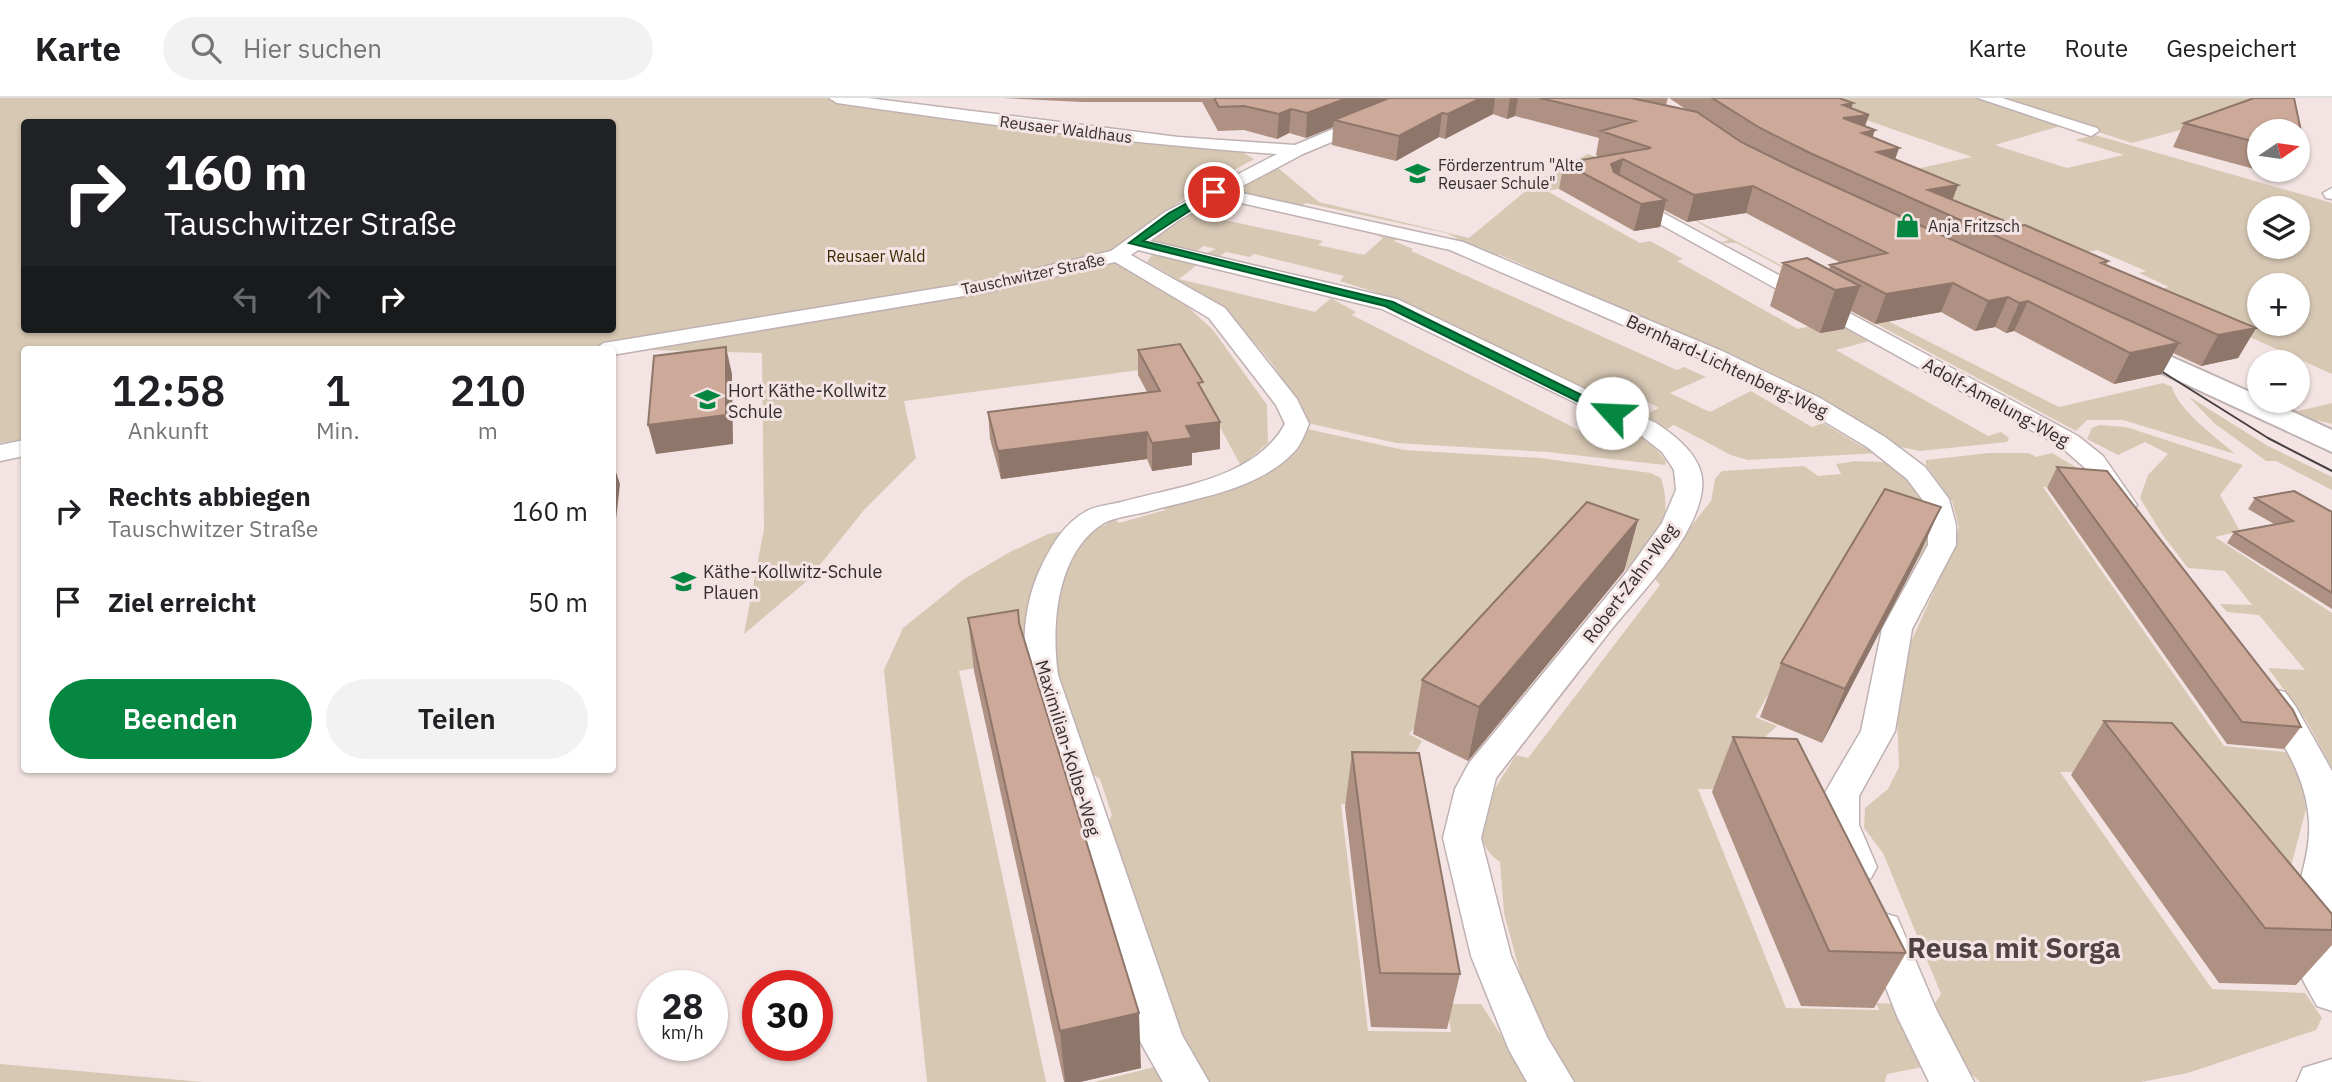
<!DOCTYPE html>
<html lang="de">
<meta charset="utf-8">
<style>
:root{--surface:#fff;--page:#f2f2f2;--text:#202124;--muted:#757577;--line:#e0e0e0;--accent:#058742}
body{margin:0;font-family:"IBM Plex Sans",sans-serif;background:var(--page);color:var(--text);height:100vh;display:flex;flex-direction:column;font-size:26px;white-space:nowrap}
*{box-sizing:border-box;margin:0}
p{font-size:23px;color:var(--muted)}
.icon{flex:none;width:38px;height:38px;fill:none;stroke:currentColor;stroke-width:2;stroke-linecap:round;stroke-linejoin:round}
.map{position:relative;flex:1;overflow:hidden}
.panel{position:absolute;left:21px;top:248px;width:595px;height:427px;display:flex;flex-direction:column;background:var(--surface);border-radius:7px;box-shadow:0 2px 5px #0004}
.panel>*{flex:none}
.hud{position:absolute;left:21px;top:21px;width:595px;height:214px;border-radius:7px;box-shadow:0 2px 5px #0004;background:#202124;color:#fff;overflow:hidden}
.needle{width:46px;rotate:77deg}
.fabs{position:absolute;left:2247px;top:21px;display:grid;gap:14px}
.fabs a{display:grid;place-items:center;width:63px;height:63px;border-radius:50%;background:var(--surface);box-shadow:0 2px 5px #0004;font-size:35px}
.speed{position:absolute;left:637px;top:872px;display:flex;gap:14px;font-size:35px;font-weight:700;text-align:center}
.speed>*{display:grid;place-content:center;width:91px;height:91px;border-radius:50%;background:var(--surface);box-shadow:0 2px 5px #0004;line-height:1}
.speed small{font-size:18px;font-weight:400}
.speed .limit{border:10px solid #d22;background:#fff;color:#111}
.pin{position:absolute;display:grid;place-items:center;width:60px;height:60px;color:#fff;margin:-30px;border:4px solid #fff;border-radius:50%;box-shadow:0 2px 7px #0007}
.me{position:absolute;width:77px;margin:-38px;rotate:295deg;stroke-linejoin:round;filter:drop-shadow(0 0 5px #0008)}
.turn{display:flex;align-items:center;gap:24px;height:147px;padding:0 28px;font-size:32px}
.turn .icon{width:91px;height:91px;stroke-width:2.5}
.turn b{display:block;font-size:49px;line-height:60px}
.lanes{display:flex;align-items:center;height:66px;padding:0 28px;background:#0003;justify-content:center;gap:35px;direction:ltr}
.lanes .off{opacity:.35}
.eta{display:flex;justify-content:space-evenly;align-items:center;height:119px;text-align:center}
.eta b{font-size:42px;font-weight:600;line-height:49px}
.cta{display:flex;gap:14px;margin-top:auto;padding:14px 28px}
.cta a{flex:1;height:80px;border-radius:42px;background:var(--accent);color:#fff;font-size:28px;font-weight:600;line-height:80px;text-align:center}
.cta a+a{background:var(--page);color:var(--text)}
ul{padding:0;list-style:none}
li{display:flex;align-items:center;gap:21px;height:91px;padding:0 28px}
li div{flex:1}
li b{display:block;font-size:26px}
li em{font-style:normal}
header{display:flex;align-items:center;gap:42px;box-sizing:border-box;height:98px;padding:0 35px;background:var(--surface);border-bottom:2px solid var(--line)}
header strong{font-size:33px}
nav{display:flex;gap:38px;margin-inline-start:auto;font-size:24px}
.search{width:490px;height:63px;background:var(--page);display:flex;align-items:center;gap:18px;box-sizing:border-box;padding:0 24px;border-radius:38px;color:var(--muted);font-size:26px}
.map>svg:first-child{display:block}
.green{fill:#d7c8b4;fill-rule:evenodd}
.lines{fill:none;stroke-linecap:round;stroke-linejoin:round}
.street-casing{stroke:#bfb1b1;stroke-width:3}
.secondary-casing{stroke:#bfb1b1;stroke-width:4}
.street{fill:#fff;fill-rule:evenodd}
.secondary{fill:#fff;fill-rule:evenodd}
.tram{stroke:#474140;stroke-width:2}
.wall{fill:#af9183}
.shaded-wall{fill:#8f766a}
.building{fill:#cca998;stroke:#8f766a;stroke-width:2}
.route{fill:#058742;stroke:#03582b;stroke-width:2}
.labels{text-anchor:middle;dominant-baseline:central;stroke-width:6;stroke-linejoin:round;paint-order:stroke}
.far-street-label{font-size:16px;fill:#342f2e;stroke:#f3e4e3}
.far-poi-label{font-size:16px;fill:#342f2e;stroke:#f3e4e3;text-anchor:start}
.far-park-label{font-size:16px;fill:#402801;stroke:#f3e4e3}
.street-label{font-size:18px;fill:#342f2e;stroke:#f3e4e3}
.poi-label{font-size:18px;fill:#342f2e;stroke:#f3e4e3;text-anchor:start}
.near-district-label{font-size:28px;font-weight:bold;fill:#4f4443;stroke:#f3e4e3}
</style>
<header>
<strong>Karte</strong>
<div class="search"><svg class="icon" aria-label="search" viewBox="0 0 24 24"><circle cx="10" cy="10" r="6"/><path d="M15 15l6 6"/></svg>Hier suchen</div>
<nav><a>Karte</a><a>Route</a><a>Gespeichert</a></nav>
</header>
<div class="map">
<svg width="2332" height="984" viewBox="0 0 2332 984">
<rect width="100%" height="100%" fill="#f3e4e3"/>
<path class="green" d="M0,0H830L1242,54L1254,61L1189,97L1110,156L1175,197L1213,232L1267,307L1268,345L1241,368L1186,266L904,303L916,360L864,412L807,483L744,536L764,431L762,255L536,249L519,252H24V341L0,345ZM24,24H612V231H24Z
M1821,0H1980L2064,27L1995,47L2067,70L2124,57L2075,42L2095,37L2332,105V276L2148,193L2169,189L2139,175L2146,173L2097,152L2066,159L1887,77L1972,59L1815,4ZM2259,110H2298V149H2259ZM2259,187H2298V226H2259Z
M1995,0H2291L2295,1L2132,45Z
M1588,56L1667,86H1585L1547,93L1640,145L1650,143L1683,161L1677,163L1798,231L1837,222L1873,242L1836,252L1988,338L2001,334L2009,340L2007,344L1920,353L1896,348L1689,239L1500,157L1492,158L1456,145L1457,140L1446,135L1306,105L1298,110L1237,97L1231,92L1278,70L1319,104L1469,140L1539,82Z
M1220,100L1228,101L1220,102L1201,117L1323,143L1318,147L1364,157L1383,140L1370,134L1398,141L1394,143L1413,151L1411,153L1677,272L1684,269L1706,279L1670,295L1710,314L1751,293L1812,329L1823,325L1863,349L1870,347L1880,355L1748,362L1731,357L1674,327L1665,332L1639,320L1659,310L1642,301L1621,311L1394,200L1340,183L1344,178L1254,156L1250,159L1226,154L1217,160L1202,157L1216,151L1203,148L1194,156L1158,148L1154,143C1167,125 1198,105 1220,100Z
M1666,106L1862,210L2059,309L2163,285L2172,289C2178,312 2217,340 2235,356L2123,322H2087L2076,333L1817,194L1825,192L1736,145H1719L1729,142Z
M1153,155L1202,163L1179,181L1315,214L1331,200L1356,214L1352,217L1606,346L1634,333L1651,345L1666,363L1665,367L1547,354L1396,345L1312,326L1303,322C1276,250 1212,199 1147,164Z
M2188,298L2268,348L2332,379V392L2276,363H2266L2214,325Z
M2269,303H2277L2298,313L2332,305V326L2303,319Z
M2099,327L2126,329L2243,367L2220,397L2240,433L2215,439L2332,515V670L2306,622L2268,570L2305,572L2259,517L2227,514L2220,506L2252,507L2225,473L2188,470L2162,436L2140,400L2148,377L2168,356L2145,344L2118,357L2087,341L2092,330Z
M1307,331L1404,352L1540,360L1651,375L1661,380C1674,422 1657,443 1628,472L1572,451L1409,636L1422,643L1410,664L1412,707L1341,706L1368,933L1451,934L1447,906H1481L1531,984H1207L1186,969L1106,728L1112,717L1100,681L1089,674L1049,556L1060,473L1079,442L1115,421L1119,425L1165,412L1161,405L1227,387Z
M1989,355H2029L2036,359L2052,355L2084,374L2098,392L2043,389L2224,648L2296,655L2306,711L2288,780L2138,675L2060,674L2212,891L2305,895L2322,920L2316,932L2188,975L2141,984H1980L1959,965L1929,915L1941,896L1883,755L1864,730L1865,710L1888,691L1899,669L1897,617L1905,557L1949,460L1959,429L1952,403L1926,367V362Z
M1856,363C1866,364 1879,363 1889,365C1927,377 1927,422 1932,454L1921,460L1861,440L1755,619L1777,628L1763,641L1777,692L1698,691L1786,910L1879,912L1876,905L1897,906L1928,968L1887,976L1885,984H1569L1529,908L1504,815L1500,764C1458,735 1497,689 1516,657L1528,660L1660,487L1652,477L1711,403L1715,381L1722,373L1804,368L1818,378L1841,376L1836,366Z
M1068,432C1034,465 1035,516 1031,560L959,573L1046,984H927L884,572L903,530L964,481L1008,455L1048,436Z
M0,966L202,984H0Z
M1163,967L1169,984H1094Z"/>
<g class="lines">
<defs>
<path id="street" d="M829,0H868L1178,39L1295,47L1395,5L1411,0H1436L1303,56L1233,93L1463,144L1722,253L1820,300L1885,339L1925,369L1949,401L1956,427V447L1912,531L1895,633L1859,698V727L1877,769L1871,780L1858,784L1845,780L1823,727V698L1861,633L1882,531L1928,447V427L1922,401L1907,381L1867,349L1802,310L1706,263L1450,152L1219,100L1179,122L1150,143L1397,201L1656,325C1677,339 1706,361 1702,391C1697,440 1637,499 1607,537C1570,584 1533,632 1496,680L1481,740L1511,858L1547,939L1574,984H1527L1509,952L1471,858L1443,740L1455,691L1469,665L1626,475L1662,425L1676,392L1674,372L1662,354L1638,335L1382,211L1138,152L1131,157L1225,210L1297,301L1309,326C1305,335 1301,347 1294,354C1257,393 1195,400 1146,414C1133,417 1115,419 1104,425C1056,454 1051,528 1058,577L1182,937L1209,984H1163L1141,945L1026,577C1022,540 1025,501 1042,467C1052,447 1064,426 1085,414C1094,408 1110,407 1121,404C1176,389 1255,381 1285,326L1276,307L1209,220L1115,164L988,194L612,257V252H593L604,245L988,182L1111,153L1165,114L1277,56C1130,46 983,26 837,5Z
M1978,0H2002L2097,30L2099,33L2091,38L2085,36Z
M2332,90V101L2326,100L2323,95Z
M1628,96L2078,338L2103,358L2137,407L2133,413H2113L2084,369L2060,348L1622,105L1619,101Z
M24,342V358L0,363V347Z
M2273,591L2285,594L2296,609L2332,673V913L2317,908C2308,891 2297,874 2293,855C2284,811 2312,767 2309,723C2306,676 2280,641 2256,602L2261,594Z
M1883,815L1897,819L1936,911L1974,984H1929L1897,918L1863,831L1869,819Z
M2332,961V984H2297L2303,970Z"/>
<path id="secondary" d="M2118,235L2259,298V303H2269L2332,332V354L2108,250L2104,244L2108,238Z"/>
</defs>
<use href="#street" class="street-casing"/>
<use href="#secondary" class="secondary-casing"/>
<use href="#street" class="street"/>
<use href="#secondary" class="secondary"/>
<path class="tram" d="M2145,263L2268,340L2332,373"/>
</g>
<path class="wall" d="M1002,0H1668L1666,7L1687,12L1669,0H1839L1851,10L1873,39L1899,50L1895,61L1958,87L1952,102L2108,163L2106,167L2256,230L2238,260L2201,268L2173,255L2162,276L2114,286L2014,233L2006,235L1995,229L1975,233L1941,214L1875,226L1851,213L1844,231L1820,235L1770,208L1783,165L1829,172L1830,167L1841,165L1746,115L1687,124L1664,112L1660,129L1634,133L1559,91L1564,65L1600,59L1596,57L1599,40L1515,18L1507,21L1493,16L1445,41L1439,39L1396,63L1332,47L1333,29L1306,40L1289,35L1277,41L1244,32L1218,33L1202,4H1082Z
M2184,25L2259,33V69L2254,71L2173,49Z
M1138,252L1203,293L1220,351L1192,355V367L1152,373L1147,361L1001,381L990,341L988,314L1147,294L1138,277Z
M2057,369L2301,629L2284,651L2227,646L2047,390Z
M2255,400L2332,414V511L2227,445L2234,434L2274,426L2248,411Z
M1638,422L1624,473L1468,663L1413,636L1422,582Z
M1918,460L1822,645L1760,619L1781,565Z
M968,520L1019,525L1141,970L1080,984H1064L974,573Z
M2104,623L2332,816V847L2296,887L2219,885L2071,677Z
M1733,639L1906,855L1874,910L1801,908L1712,694Z
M1352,654L1460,876L1447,931L1371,929L1345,709Z"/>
<path class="shaded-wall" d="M1347,0H1404L1334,22L1333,29L1306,40L1307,15Z
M1481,0H1495L1493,16L1445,41L1448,16Z
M1510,0H1518L1515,18L1507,21Z
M1853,5L1848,20L1869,17L1863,34L1875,32L1867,56L1835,45L1843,7Z
M1291,11L1289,35L1277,41L1279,16Z
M1442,15L1439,39L1396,63L1399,38Z
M1899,50L1890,76L1877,54Z
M1623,61L1617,87L1611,66Z
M2259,62V69L2254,71Z
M1958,87L1948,114L1928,92Z
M1753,88L1746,115L1687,124L1694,97Z
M1666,102L1660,129L1634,133L1641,106Z
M1953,185L1941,214L1875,226L1886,196Z
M1860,188L1844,231L1820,235L1835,192Z
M2008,199L1995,229L1975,233L1988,203Z
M2028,203L2014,233L2006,235L2019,205Z
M2256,230L2238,260L2201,268L2218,237Z
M2179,245L2162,276L2114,286L2130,255Z
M726,249L732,276L733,346L656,356L648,327Z
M1220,324V351L1192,355V367L1152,373V345L1186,328Z
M1147,334V361L1001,381L998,353Z
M612,362L620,386L614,439H612Z
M1941,409L1918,460L1822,645L1845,591Z
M1638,422L1624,473L1468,663L1479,609Z
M1139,915L1141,970L1080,984H1065L1060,933Z"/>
<path class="building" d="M1214,0H1347L1307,15L1291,11L1279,16L1244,8L1219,9Z
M1389,0H1481L1448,16L1442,15L1399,38L1334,22Z
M1540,0H1631L1697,14L1741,44L1792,69L2179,245L2130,255L2028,203L2019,205L2008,199L1988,203L1953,185L1886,196L1830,167L1887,155L1753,88L1694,97L1623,61L1611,66L1614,74L1666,102L1641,106L1564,65L1651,50L1601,33L1635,23Z
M1712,0H1839L1853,5L1843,7L1869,17L1843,20L1875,32L1862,35L1899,50L1877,54L1958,87L1928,92L2017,128L2025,127L2108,163L2101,165L2256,230L2218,237L1810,55L1760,30Z
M2254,0H2294L2301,33L2298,35V33H2259V45L2184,25Z
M1807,160L1860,188L1835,192L1783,165Z
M1180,246L1203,284L1198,285L1220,324L1186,328L1192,340L1152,345L1147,334L998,353L988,314L1160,293L1138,252Z
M726,249V317L648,327L654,258Z
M2057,369L2107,373L2293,612L2301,629L2242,624Z
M1885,391L1941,409L1845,591L1781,565Z
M2294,393L2332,414V495L2234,434L2293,423L2255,400Z
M1587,404L1638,422L1479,609L1422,582Z
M1018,512L1019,525L1139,915L1060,933L968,520Z
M2104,623L2172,625L2332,816V832L2265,830Z
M1733,639L1797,641L1906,855L1829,853Z
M1352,654L1419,655L1460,876L1380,875Z"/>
<path class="route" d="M1211,92L1219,94L1143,143L1393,204L1618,315L1607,318L1385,208L1129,145L1169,115Z"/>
<defs>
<symbol id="school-bare" viewBox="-9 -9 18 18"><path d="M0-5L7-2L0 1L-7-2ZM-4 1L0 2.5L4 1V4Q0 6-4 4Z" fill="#058742" stroke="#f3e4e3" stroke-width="2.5" paint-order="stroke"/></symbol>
<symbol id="shop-bare" viewBox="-9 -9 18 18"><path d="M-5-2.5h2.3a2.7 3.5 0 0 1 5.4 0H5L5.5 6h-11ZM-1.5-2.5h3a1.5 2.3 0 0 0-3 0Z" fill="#058742" stroke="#f3e4e3" stroke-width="2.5" paint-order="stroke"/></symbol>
</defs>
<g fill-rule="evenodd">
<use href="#school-bare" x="1400" y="58" width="35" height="35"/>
<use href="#shop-bare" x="1890" y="110" width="35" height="35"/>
<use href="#school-bare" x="690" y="284" width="35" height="35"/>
<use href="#school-bare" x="666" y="466" width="35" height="35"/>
</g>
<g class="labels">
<g class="far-street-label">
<text transform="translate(1066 31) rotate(7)">Reusaer Waldhaus</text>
<text transform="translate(1033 176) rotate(-12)">Tauschwitzer Straße</text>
</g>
<g class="far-poi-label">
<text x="1438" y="67">Förderzentrum "Alte<tspan x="1438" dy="18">Reusaer Schule"</tspan></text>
<text x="1928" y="128">Anja Fritzsch</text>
</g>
<g class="far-park-label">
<text x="876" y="158">Reusaer Wald</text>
</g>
<g class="street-label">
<text transform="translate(1727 268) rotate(25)">Bernhard-Lichtenberg-Weg</text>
<text transform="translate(1996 304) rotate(29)">Adolf-Amelung-Weg</text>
<text transform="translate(1630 485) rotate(-53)">Robert-Zahn-Weg</text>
<text transform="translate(1068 650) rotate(73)">Maximilian-Kolbe-Weg</text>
</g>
<g class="poi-label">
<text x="728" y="292">Hort Käthe-Kollwitz<tspan x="728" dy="21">Schule</tspan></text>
<text x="703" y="473">Käthe-Kollwitz-Schule<tspan x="703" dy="21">Plauen</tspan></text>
</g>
<g class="near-district-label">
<text x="2014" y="849">Reusa mit Sorga</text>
</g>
</g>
</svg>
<div class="fabs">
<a><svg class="needle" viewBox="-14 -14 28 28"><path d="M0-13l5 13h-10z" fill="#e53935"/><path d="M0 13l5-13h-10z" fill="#757577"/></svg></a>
<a><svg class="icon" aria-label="layers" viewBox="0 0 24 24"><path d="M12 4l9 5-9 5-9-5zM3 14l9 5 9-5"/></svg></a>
<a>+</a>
<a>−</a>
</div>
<div class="speed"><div>28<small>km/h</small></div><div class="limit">30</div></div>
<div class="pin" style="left:1214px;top:94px;background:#d93025"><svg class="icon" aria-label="arrive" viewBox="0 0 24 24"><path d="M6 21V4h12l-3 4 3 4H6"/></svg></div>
<svg class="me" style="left:1612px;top:315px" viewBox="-20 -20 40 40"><circle r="19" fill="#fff"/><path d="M0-13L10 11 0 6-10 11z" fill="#058742"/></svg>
<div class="hud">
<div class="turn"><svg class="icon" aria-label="right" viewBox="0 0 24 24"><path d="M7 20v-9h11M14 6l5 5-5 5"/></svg><div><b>160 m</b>Tauschwitzer Straße</div></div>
<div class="lanes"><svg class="icon off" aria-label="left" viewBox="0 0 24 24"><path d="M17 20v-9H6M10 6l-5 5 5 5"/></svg><svg class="icon off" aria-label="ahead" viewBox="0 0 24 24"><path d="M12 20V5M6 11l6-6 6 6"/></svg><svg class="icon" aria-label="right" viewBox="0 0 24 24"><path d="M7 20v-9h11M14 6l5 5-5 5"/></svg></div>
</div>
<section class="panel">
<div class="eta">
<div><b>12:58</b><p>Ankunft</p></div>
<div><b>1</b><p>Min.</p></div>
<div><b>210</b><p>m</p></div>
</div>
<ul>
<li><svg class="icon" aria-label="right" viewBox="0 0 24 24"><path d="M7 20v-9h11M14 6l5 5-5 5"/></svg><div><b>Rechts abbiegen</b><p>Tauschwitzer Straße</p></div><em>160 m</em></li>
<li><svg class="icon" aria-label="arrive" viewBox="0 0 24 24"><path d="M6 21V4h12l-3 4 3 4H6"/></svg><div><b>Ziel erreicht</b></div><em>50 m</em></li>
</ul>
<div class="cta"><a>Beenden</a><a>Teilen</a></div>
</section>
</div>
